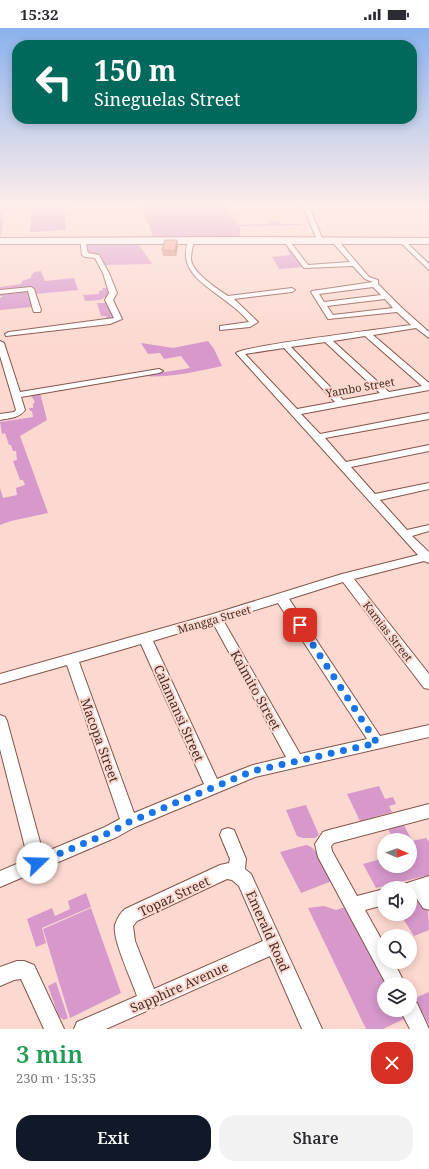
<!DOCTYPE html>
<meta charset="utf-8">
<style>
:root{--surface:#fff;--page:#f2f2f3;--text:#2b2b33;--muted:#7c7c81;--accent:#111827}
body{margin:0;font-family:"Noto Serif",serif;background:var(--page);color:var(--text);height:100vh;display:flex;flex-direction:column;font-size:15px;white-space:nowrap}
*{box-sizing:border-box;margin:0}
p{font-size:13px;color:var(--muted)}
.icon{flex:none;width:22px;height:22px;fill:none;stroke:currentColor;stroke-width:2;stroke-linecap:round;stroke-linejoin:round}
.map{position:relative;height:1001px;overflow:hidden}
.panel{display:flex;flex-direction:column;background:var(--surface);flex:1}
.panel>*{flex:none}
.hud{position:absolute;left:12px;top:12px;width:405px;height:84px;border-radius:16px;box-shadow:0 2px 10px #0003;background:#00695c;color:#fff;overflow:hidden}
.needle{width:26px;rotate:92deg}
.buttons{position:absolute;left:377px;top:805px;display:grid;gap:8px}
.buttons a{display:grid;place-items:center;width:40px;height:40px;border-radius:50%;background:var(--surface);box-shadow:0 2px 10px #0003;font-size:20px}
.pin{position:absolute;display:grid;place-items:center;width:34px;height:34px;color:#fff;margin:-17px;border-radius:8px;box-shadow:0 2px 6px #0006}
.me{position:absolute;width:44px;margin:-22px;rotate:69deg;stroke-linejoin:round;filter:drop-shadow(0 0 3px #0008)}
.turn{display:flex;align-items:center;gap:14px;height:84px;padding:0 16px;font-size:18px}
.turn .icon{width:52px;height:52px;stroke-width:2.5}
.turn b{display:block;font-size:28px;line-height:34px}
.round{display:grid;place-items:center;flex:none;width:42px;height:42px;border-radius:16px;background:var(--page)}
.head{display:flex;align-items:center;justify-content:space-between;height:68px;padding:0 16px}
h1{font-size:24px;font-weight:600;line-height:30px;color:#1e9e55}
.action{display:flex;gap:8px;margin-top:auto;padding:8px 16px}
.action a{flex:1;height:46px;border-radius:16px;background:var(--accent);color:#fff;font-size:16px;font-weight:600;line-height:46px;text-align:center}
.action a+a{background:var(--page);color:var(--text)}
.status{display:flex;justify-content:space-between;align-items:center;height:28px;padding:0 20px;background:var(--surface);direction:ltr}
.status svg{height:11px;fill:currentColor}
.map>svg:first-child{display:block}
.green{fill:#d798cc}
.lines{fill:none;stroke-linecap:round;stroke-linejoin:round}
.stream{stroke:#9eb0f8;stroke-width:2}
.street-casing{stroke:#865449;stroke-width:2}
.primary-casing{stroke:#865449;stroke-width:2}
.street{fill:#fff;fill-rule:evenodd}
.primary{fill:#fff;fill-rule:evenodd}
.wall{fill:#d48a7a}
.shaded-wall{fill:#ac7163}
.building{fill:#f6a18e;stroke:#ac7163}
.route{stroke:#1a73e8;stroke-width:7;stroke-dasharray:0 12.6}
.labels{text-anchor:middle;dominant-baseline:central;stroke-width:4;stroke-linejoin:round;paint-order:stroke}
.street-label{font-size:11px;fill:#47302a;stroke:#fcd8d0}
.near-street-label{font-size:13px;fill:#47302a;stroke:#fcd8d0}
</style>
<div class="status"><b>15:32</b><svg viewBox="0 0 49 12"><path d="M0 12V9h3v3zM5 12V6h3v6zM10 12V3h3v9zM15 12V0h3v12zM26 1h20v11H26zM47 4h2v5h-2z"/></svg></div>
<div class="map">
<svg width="429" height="1001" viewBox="0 0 429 1001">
<rect width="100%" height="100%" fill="#fcd8d0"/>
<path class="green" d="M7,176H21L10,178V180L34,179L35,178H75L64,180L66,202C54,202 43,204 30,204L32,180L2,183L3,198L0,209V182L6,179Z
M142,176H223L230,187H235V189H231V191H235L238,197L269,196V195L280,193V196H302V197L240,198V209H153Z
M87,215H138L152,236L105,237L100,226H88Z
M289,219L305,239L279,241L272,229L290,227L287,220Z
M41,243L45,253L74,250L78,262L36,266L33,259L0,263V259L21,256L22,253L31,250V248L34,244Z
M102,260H108L109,264C105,274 94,272 85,273L83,267L99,266V263L103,262Z
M27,263L32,279L0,282V270L3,268H0V265Z
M97,275H108L112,286V289L108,292L106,288H101Z
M208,313L214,321L222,338C195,344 169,350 141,348L190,340L181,328L164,331L160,325L148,326L141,315L173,320Z
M40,365L47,392L20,408L48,485L11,493L0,497V460L3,470L17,467L16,460L25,457L23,452H20L13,433L17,432L16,423H13L11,417H9L5,405L2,406L0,394L33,389L32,383H30L29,380H33V376L35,374L30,366Z
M379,758L385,771L393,769L396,776L389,778L392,784L360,793L347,766Z
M306,777L319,807L315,810H303L297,808L286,782Z
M404,797L412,813L426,810L429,814V847L376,860L363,836L384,830V838H410V812H394L388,801Z
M306,817C317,818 327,843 332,853L301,865L280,824Z
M86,865L91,879L42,900L46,915L36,919L27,891L52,880L55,888L70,881L68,873Z
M415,868C429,870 429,891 429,902L414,908L400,886H410V870Z
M324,878L336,882L346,879L387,956H384V982H401L406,990L383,1001H366L308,880Z
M91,880L121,965L70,990L43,901Z
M56,954L68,990L64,992L59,989L48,958Z
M429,964V997L415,970Z"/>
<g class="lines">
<path class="stream" d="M0,182L7,180L9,176"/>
<defs>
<path id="street" d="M302,176H308L323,212L322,213L317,212Z
M80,211L85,212L88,225L99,227L109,245L117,265L113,272L122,291L110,296L6,308L5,306L9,304L114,290L105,272L109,265L103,245L95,230L85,229L82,227Z
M189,211L194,212C193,218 191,225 191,231C192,245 218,261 228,268L292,260L295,262L292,264L234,271L258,294L250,299L220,302V298L249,294C244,288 238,282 231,277C210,259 175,245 189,211Z
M284,211H288L308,237L350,234L333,215L336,213L341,214V216L369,249L378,252V256L402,280L429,304V310L416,300L373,307L429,355V362L301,386L320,406L429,385V391L325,410L346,434L429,417V423L351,439L375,466L429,455V461L380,472L407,502L429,497V503L412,508L429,524V535L424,533L354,551L429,646V661L424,660L343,554L289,571L380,708L429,697V709L255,749L135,799L117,809L0,859V843L28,831L0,721V687L5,689L7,693L43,825L105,799L120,791L67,637L0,656V646L213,586L342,546L418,527L236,325C243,318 389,300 411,297L397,284L328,291L311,264L312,263L373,254L365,251L353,238L304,240L283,212ZM373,259L381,267L324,274L319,266ZM385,271L393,280L333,287L327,278ZM365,308L422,358L389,364L333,313ZM325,314L380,365L343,372L291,319ZM284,320L335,374L297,381L245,326ZM278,575L367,711L300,726L223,592ZM213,595L286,729L253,737L217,751L153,613ZM141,616L204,756L134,785L79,634Z
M400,212H404L429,236V242L400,214Z
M31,259L34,261L41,282L40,284H34L33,282L28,263L0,266V262Z
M0,313L4,315L20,364L159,341L163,343L159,345L21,369L25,382C19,390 10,390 0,392V386L14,384L16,382L0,328Z
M429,776V790L334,815L331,818L332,823L357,868L384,861V877L365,882L384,916V934H394L405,956H386L318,829L315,816L323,804L329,802Z
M228,800L234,802L246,831L245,841L251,846L322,1001H302L270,928L106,1001H74L77,994L137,968C132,953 112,911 115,897C117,891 120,885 125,881L220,837L229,835L230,831L220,807L222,802ZM227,851L232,852L239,858L263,913L154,961L135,913L133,898L137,893Z
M429,848V882L423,880L415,868L410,870V860H402L404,856Z
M17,933H24L34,937L64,1001H44L21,951L14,952L0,958V939Z
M410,972L417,975L429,1001H410L400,982H410Z"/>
<path id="primary" d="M232,209L429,210V216H0V210Z"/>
</defs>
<use href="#street" class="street-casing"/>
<use href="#primary" class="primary-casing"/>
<use href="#street" class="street"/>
<use href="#primary" class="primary"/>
</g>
<path class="wall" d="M177,212L178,218L176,228H163L162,222Z"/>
<path class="shaded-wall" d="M177,212L178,218L176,228L175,223Z"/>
<path class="building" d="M165,212H177L175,223L162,222Z"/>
<linearGradient id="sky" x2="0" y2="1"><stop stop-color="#8ab2ee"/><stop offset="0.56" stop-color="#feedea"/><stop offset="1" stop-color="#feedea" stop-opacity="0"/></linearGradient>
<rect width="429" height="316" fill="url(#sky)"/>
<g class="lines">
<path class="route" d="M37,835L111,804L129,794L253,743L377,715L300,597"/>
</g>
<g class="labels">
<g class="street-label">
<text transform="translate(360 359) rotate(-10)">Yambo Street</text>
<text transform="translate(214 591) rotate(-16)">Mangga Street</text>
<text transform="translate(388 603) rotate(52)">Kamias Street</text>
</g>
<g class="near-street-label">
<text transform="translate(256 662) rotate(61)">Kaimito Street</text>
<text transform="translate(179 685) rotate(66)">Calamansi Street</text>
<text transform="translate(100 712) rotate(70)">Macopa Street</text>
<text transform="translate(174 868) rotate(-25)">Topaz Street</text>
<text transform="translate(268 903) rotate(66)">Emerald Road</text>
<text transform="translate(179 959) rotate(-24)">Sapphire Avenue</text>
</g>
</g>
</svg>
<div class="buttons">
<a><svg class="needle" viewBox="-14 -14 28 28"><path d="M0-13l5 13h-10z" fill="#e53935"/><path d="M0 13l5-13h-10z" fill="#7c7c81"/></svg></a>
<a><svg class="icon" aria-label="sound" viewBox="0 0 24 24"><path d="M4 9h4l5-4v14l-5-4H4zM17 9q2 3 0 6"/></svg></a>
<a><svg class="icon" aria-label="search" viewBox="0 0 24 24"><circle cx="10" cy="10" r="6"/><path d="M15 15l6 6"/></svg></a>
<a><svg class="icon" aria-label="layers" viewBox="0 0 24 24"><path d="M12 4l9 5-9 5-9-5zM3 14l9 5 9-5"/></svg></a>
</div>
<div class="pin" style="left:300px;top:597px;background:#d93025"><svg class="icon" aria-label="arrive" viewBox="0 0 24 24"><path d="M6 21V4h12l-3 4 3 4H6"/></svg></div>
<svg class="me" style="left:37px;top:835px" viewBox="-20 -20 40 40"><circle r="19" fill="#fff"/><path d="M0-13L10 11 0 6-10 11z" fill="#1a73e8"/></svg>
<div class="hud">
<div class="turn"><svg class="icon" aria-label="left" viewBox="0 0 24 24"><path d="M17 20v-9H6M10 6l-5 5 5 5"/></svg><div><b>150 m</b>Sineguelas Street</div></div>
</div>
</div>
<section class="panel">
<div class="head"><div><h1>3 min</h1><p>230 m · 15:35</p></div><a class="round" style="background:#d93025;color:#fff"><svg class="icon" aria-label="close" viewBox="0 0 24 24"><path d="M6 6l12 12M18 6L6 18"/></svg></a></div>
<div class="action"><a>Exit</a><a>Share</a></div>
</section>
